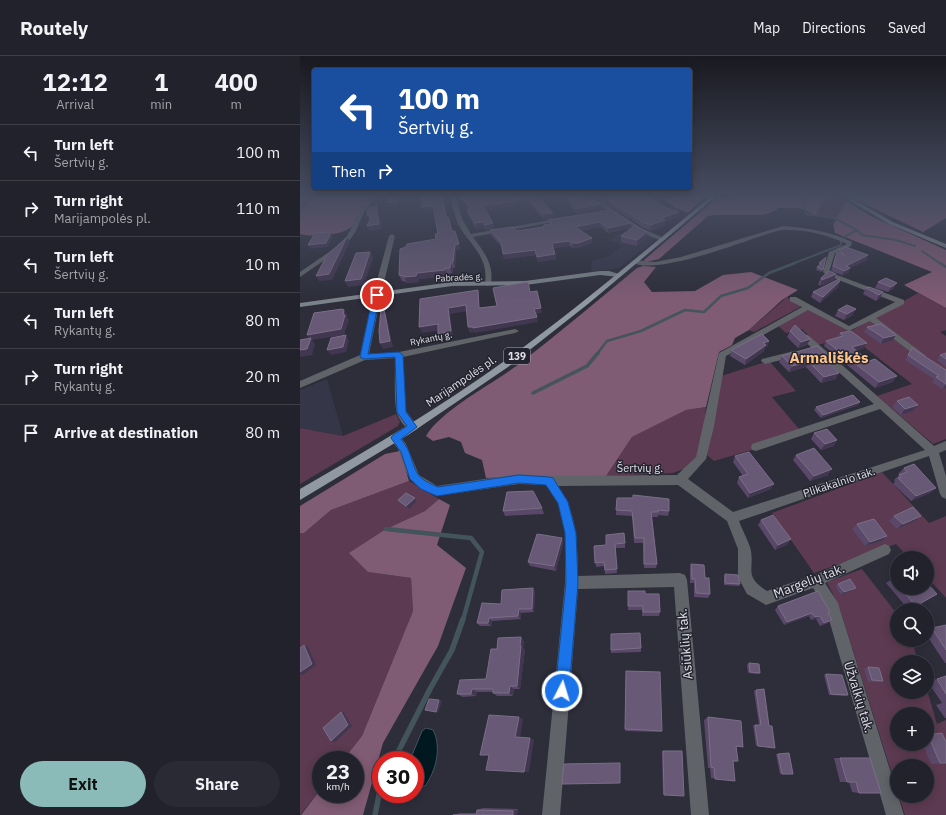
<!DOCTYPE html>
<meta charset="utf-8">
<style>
:root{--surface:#22222c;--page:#2a2a34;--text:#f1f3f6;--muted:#a2a4a9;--line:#3f3f48;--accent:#8bbbb9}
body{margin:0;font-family:"IBM Plex Sans",sans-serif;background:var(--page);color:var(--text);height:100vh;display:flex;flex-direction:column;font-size:15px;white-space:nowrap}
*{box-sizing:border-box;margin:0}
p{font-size:13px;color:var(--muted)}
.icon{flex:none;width:22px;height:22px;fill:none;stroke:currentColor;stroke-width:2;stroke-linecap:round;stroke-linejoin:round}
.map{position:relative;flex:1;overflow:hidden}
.drawer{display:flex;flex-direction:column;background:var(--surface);width:300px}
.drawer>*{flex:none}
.guide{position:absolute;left:12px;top:12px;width:380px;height:122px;border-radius:4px;box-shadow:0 2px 10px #0003,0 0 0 1px var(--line);background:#1a4fa0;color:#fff;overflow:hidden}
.buttons{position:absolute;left:590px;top:495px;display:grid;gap:8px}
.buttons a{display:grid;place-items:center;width:44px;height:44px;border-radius:50%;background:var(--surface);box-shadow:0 2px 10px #0003,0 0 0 1px var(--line);font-size:20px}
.speed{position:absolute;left:12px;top:695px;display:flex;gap:8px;font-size:20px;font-weight:700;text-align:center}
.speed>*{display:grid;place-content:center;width:52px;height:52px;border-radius:50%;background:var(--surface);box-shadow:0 2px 10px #0003,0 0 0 1px var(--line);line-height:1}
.speed small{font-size:10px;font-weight:400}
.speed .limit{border:6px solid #d22;background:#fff;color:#111}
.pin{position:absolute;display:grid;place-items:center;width:34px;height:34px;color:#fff;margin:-17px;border:2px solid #fff;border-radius:50%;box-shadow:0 1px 4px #0007}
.me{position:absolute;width:44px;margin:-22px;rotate:5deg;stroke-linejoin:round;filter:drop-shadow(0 0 3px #0008)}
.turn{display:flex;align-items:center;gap:14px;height:84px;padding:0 20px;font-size:18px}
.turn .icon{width:52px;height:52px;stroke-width:2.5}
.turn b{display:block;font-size:28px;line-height:34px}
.then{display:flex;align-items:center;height:38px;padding:0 20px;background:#0003;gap:8px;font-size:15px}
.eta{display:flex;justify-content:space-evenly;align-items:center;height:68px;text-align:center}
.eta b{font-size:24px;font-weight:800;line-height:28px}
.primary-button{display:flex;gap:8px;margin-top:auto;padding:8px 20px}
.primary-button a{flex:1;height:46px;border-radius:24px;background:var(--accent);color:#111;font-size:16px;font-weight:800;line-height:46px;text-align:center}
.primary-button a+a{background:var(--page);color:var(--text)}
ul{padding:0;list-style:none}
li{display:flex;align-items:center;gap:12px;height:56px;padding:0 20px;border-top:1px solid var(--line)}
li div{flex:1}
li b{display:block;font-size:15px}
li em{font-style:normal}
header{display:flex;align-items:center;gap:24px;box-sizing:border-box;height:56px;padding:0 20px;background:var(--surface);border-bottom:1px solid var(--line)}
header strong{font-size:19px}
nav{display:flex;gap:22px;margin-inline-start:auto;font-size:14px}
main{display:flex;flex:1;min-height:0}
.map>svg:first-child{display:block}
.built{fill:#353648}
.green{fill:#5c3a51;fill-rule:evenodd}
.forest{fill:#805b74}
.water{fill:#001820;stroke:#43545c}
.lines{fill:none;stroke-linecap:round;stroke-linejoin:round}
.stream-far4{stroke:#43545c;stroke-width:2}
.stream-far3{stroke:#43545c;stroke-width:2.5}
.stream-far2{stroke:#43545c;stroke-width:3.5}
.stream-far1{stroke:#43545c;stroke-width:4.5}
.stream{stroke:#43545c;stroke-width:5.5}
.street{fill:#606469;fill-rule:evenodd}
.secondary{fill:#7b8289;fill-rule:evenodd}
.primary{fill:#9098a2;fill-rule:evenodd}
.wall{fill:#5a4869}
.shaded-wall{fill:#423750}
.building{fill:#685976;stroke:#7b6e88}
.route{fill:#1a73e8;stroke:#114b97}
.labels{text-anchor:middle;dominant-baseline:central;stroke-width:3;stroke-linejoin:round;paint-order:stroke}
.far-street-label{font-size:9px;fill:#dfe0e7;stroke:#242430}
.shield{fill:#242430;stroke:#a7a8b0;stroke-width:1}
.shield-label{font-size:10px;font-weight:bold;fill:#dfe0e7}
.street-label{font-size:11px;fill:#dfe0e7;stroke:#242430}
.near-street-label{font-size:13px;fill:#dfe0e7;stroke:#242430}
.district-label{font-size:15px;font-weight:bold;fill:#fec58a;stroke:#242430}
</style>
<header>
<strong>Routely</strong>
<nav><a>Map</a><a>Directions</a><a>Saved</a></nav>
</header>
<main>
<section class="drawer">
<div class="eta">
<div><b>12:12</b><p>Arrival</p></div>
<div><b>1</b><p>min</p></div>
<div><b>400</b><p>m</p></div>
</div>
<ul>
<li><svg class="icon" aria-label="left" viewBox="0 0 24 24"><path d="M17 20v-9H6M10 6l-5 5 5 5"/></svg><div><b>Turn left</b><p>Šertvių g.</p></div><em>100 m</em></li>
<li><svg class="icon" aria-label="right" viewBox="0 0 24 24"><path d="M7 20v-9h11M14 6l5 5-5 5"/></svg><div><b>Turn right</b><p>Marijampolės pl.</p></div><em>110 m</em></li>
<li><svg class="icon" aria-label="left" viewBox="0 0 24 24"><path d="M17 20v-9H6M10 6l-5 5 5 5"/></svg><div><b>Turn left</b><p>Šertvių g.</p></div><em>10 m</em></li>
<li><svg class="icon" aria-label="left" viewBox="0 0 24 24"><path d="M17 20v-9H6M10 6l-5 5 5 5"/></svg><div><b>Turn left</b><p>Rykantų g.</p></div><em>80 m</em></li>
<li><svg class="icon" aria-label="right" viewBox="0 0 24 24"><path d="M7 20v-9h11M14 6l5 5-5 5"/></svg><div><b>Turn right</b><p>Rykantų g.</p></div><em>20 m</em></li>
<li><svg class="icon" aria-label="arrive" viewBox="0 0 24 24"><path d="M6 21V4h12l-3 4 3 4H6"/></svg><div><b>Arrive at destination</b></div><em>80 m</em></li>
</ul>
<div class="primary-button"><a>Exit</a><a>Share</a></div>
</section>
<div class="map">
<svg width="646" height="759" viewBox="0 0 646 759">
<rect width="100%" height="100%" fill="#2d2e3a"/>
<path class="built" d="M340,172L355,179L361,178L319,212L291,216L292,205L309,200L322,190L308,184L316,181L314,179Z
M27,323L43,380L0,372V334Z"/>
<path class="green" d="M527,138H533L546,145L536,164L516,159Z
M618,237L646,252V274L640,276L646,280V383L633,388L577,340L612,328L550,280L518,289L502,273L486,277L478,270L508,252L551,275Z
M487,241L501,249L500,251L454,276L449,274Z
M469,305L496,335L472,341L504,379L414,405L407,399L421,320Z
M406,351L402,389L397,400L386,412L373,417L306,420L332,381L386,354Z
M96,358L100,366L98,370L0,428V372L43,380Z
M582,416L629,467L646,460V542L627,521V502H609L596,488L514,517L472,457Z
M109,425L139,443L125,455L86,473L68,516L111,522L113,555L62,680L43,704H21V733L0,759V477H4L31,454Z
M562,513L597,558V584H612L618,606H597V636H627V634L637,668L646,664V759H605L599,740H627V710H597V734L540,553L527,526ZM597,658H627V688H597Z"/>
<path class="forest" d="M0,138H74C67,147 58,165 50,172C39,180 12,181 0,178Z
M381,138H408L388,157L375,152L364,143Z
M435,138H527L516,159L500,152H479L470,157L461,159H415L408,160L359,203L346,206L344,204L418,141L427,143Z
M551,138H646V162L623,176L550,141Z
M546,145L573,161L646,194V252L604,229L632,216L535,177L533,169Z
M343,210L356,211L344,226L352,236L395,235L423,219L451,216L498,234L482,244L449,274L435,282L432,289L419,296L406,351L386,354L332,381L306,420H233L186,422L182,404L165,397L161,386L149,381L133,385L126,380C141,354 194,327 219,308C259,277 298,244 337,212Z
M100,395L109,425L31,454L4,477H0V450L85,398Z
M139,443L150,449L137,489L166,512L138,590L83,687L63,759H1L21,733V738H55V704H43L62,680L113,555L111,522L68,516L49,497L86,473L125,455Z"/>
<path class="water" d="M126,672L133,674C142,691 136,715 125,730L115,731V704H110L122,675Z"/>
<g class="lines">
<path class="stream-far4" d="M498,138L503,141L506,158L534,162L557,174L562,179L596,184L615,190
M0,155L7,146L20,138
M544,181L557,174
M622,195L641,208
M492,208L541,189V185"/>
<path class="stream-far3" d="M640,207L646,211
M297,298L307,285L341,275L385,254L404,256L421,240L448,232L469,217L495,207"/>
<path class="stream-far2" d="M233,337L287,310L298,297"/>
<path class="stream-far1" d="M86,473L171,482L182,496L163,564"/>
<path class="stream" d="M94,704L130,633L152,594L163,563
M75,759L81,729"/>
<path class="street" d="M73,138H78L64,156L56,175L49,185L39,194L0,221V216L35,192L45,183L50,175L58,156Z
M150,138H155L162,163L171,178L261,162L264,164L173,181C184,196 194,208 191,228L188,230L185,228C189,200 170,190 158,168C154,159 152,148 150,138Z
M279,138H284L290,143L305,148L341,172L366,183L363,185C338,178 322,161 300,150C292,145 284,146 279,138Z
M483,170C506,172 531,175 552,186L551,190L535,197L529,216L604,244V248L576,262L626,300L622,303L619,302L570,265L549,275L508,254L426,300L414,370L406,403L388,423L433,456L625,394L580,353L456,395L452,394L451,391L452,388L574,348L502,283L501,281L505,279H508L634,390L646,385V394L639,397L646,420V443L642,441L640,438L629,400L439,465C442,474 447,482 450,491C456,513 442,519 467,535L515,519L585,488L589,490L591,494L589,498L525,527L538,547L604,759H586L525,550L513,532L466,549L447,538L439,523L438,518V493L427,465L378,429L258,430C278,459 277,486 278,520L380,517L385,519L387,524L409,759H391L374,531L278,533L260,759H242L265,527V477L258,448L246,429L219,428L137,440C122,435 111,428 105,413C103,407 102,400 99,395C97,390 92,387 90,382L91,379H99L106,388L119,419L137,430L219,418L249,420L377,419L396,401L419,297L502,251L490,245V241H496L549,270L595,246L526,219L523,216L529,196L547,188C529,179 505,173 485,174C476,174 466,179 458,181C435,189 351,220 332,206L335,204L355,206L381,201Z
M92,178L95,180L81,239L69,298L99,296L215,273L219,275L215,277L103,301L106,355L118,371L116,374C107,377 97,362 96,353C94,337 95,319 95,302L65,304L0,332V325L60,299L73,239L89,180Z
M494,295L497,296L498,298L497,300L465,308L461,305L462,303Z"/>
<path class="secondary" d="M538,138H544L593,166L646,188V192L589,168Z
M300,215H309L322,219L319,221L300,219L225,229L152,230L0,251V247L152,226L225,225Z"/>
<path class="primary" d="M414,138H419L288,248L208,311L108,379L0,444V433C69,393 138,353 203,306C276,254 344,195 414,138Z"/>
</g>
<path class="wall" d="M158,138H177L178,140L187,138H282L303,153L277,158L263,139L242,144L254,162L244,164L230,147L185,155L194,172L186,174L184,171L176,173L168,158L167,153H169Z
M286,138H345L379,161L365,166V170L351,175L342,171L306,147L291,142Z
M139,141L143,145L147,161H148L152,175H155L160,194H156L155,212H153L152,217L147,218V220L119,223V226L107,227L106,226L102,225L99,219L136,183L138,178L134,155L124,157L122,151Z
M78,154L82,173L70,175V164L67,159Z
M248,164L331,167V172L308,177L301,171L281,175L292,182V187L278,192H273L270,190L254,192L256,203L238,206L236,199L204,203L202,191L191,179L190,174L216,175L243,171L249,168Z
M347,176V181L337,190L321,186V180Z
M539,194L568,199L566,204L550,212L548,217L542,219L531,215L535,201L537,196H538Z
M526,201L522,216L516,214L517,211L519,210V207Z
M521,222L534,224L520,230L518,228Z
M586,222L594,232L588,236L575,232L578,226Z
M540,225L538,231L520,247L511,241L513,236Z
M566,232L583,236L580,242L576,245L563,238Z
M538,254L553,259L544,264L535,260Z
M567,271L596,279L593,284L581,288L564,276Z
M490,275L510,283L507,289L498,292L487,281Z
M540,277L564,292L556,295L593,326L575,332L524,290L526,285L538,281Z
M469,285L467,291H465L464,295L445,309L430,300L431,294Z
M612,292L646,314V332L642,333L632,326L634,323L605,304Z
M646,297V311L637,304L640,299Z
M482,300L526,305L536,323L521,327L506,311L489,316L479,306Z
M597,345L613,355L601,359L592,351Z
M560,346L558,349L521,362L514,354L516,351Z
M514,377L534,390L521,394L511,383Z
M496,399L528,419L510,425L493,404Z
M435,400L471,433L448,442L437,427L439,421L443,420L433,406Z
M604,412L636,432L630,437L611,445L593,428L595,426L594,424L599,419L598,418Z
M317,442L369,455L368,460L358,459V461H352L357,508L356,512H344L343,487H334L332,460L316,459Z
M98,444L117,445L109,453L100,447Z
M242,452L244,458L205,460L203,455Z
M594,460H621L615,465L597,473L589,465Z
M461,464L488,488L475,494L458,469Z
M557,468L587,480L582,485L565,490L552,473Z
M262,482L263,487L256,515L230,510L228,506Z
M325,487V492H315L317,517L305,518L304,510L296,511L294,490Z
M391,508L405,522L410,538L408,542L394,541V527H390V513Z
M425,518L440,528L439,530L424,529V520Z
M597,520V532H627L637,538L609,554L586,527Z
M538,528L556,532L553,534L541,539L535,530Z
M235,535L234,556L221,557V563L192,565L191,570H180L177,567L201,548Z
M328,535L345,538L360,556L359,560H342V554H328Z
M478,550L530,556L529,557L528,567L520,570L516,563L511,564L509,560L484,569L475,554Z
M646,569V607H645L627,580V575L632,572Z
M311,578L341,592V596L311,597Z
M221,581L224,586L223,592L225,594L220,633H214L213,640H197L193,637V636H177L176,640L163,641L157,638L186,623L197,593Z
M449,607L460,617L458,618L448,617L447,609Z
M568,611L583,625L580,626H568L564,613Z
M326,615L362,675L361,676L325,675Z
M526,618L548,639L545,640L529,639L524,619Z
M646,620V662H645L636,649L642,647L628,626Z
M456,634L469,670L475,692L456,690L453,669H459L454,635Z
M408,661L443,691H436L438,705L433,706L435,725L411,722L410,712H408L404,664Z
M642,677L646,707L631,708L623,688H627V679Z
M362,695H363L364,739L363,738Z
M489,697L482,718H480L476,698Z
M534,702H570L559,737L552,736L549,726H540Z
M183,752L218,753L217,759H153L160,757H176L177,754Z"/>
<path class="shaded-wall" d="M98,138H100L99,150L89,151L87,146Z
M245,138H263V139L238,144V140Z
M229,142L230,147L184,155L183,150Z
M302,148L303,153L277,158L276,153Z
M76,149L78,154L82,173L70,175L67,170Z
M133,150L134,155L124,157L122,151Z
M379,156V161L365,166V170L351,175V169L361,162Z
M253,157L254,162L244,164L243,158Z
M183,166L184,171L176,173L175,167Z
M300,166L301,171L276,176L275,171Z
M193,167L194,172L186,174L185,169Z
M331,167V172L308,177V172Z
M31,176L33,180L28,191L10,193L8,189Z
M347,176V181L337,190V184Z
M47,181L50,186L32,224L19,225L16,220Z
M292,182V187L278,192H273L272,187Z
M269,185L270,190L254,192L252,193V188L253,187Z
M159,188L160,194H156L155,212L153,206L155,189Z
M235,194L236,199L204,203L203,198Z
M70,196L73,202L64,229L48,231L45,225Z
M255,198L256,203L238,206L237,201Z
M568,199L566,204L550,212L548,217L542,219L546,210Z
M151,207L153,212L152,217L150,212Z
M145,212L147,218V220L119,223V226L107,227L104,221L117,217Z
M536,218L534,224L520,230L522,224Z
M540,225L538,231L520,247L523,241Z
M597,227L594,232L588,236L591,231Z
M178,234L179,240L180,258L179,252Z
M583,236L580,242L576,245L579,239Z
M166,249L168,255L150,258L153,281L141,283L138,278L148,252Z
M241,252L242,257L236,258L234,253Z
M84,253L86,258L93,291L83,293L80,287Z
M556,253L553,259L544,264L547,258Z
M44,254L47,259V261L49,264L44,279L12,284L15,288L12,299L0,301V294L10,284L7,279L43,259Z
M237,261L238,266L175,277L174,276L170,277L168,271Z
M138,268L141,274L122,277L119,271Z
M46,279L49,285L46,296L31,299L27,294Z
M596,279L593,284L581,288L584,282Z
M510,283L507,289L498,292L501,286Z
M469,285L467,291H465L464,295L445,309L446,303L463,287Z
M567,287L564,292L549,297L552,291Z
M529,301L526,306L523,302Z
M509,306L506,311L489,316L492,310Z
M539,317L536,323L521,327L524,321Z
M597,320L593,326L575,332L579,326Z
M646,329V332L642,333Z
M560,346L558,349L521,362L523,359Z
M618,349L613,355L601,359L605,353Z
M537,384L534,390L521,394L525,388Z
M532,413L528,419L510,425L514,420Z
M474,428L471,433L448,442L450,437Z
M636,432L630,437L611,445L616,440Z
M115,442L117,445L109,453L106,450Z
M621,460L615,465L597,473L603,468Z
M587,480L582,485L565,490L570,486Z
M262,482L263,487L256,515L254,510Z
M491,483L488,488L475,494L478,489Z
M233,532L235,535L234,556L232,553Z
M556,532L553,534L541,539L544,536Z
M219,553L221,557V563L218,560Z
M512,557L509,560L484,569L487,566Z
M520,560L516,563L511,564L515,561Z
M189,562L192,565L191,570L188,567Z
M532,564L528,567L520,570L524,567Z
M221,581L224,586L223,592L225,594L220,633L217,630Z
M4,589L8,591L16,609L3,619L0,618V616Z
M210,630L214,633L213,640L209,637Z
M172,633L177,636L176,640L171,638Z
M139,644L142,645L138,657L136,656Z
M41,656L44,657L52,670L35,686L31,685Z
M219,661L223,663L220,683L215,681Z
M230,682L234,684L229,716H224Z
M218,753L217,759H213V755Z"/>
<path class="building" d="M86,138H98L97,145L87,146Z
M120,138H138V141L142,140L146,161H148L152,175H155L159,188L155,189L153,206L151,207L150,212H145V214L117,217L116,220L104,221V220L99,219L100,193L106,191L107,188L136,183L135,178H138L133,150L122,151Z
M160,138H177L178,140L187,138H245L238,140L253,157L243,158L229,142L183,150L193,167L185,169L183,166L175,167L167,153H171Z
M265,138H282L283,140L302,148L276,153Z
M294,138H345L365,151L379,156L361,162L365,164L351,169L342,166L306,142Z
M76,149L79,168L67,170L71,161L67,159L68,152L75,151Z
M310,154L331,167L308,172L300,166L275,171L292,182L278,187H272L269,185L253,187L252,188L255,198L237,201L235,194L203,198L201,186L190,174L213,171L216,175L243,171L244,169L251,168L248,164Z
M335,169L347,176L337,184L321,180Z
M31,176L26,187L8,189L15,177Z
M47,181L29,218L16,220L27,199Z
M546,191L568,199L546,210L550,212L544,215L533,210L537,196L544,199L539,194Z
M70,196L61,223L45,225L56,197Z
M526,201L523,214L517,211L521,208L519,207Z
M529,215L536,218L522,224L521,222Z
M586,222L597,227L591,231L578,226Z
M539,223L540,225L523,241L513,236Z
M228,226L230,236L237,235L241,252L234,253L237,261L173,272V271H168L166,249L148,252L151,275L138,278V268L119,271L120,243L178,234L179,252L197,250L193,232Z
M569,231L583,236L579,239L566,232Z
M547,249L556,253L547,258L538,254Z
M42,253L44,254L43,259H45L41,273L7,279L14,257Z
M81,253H84L90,285L80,287L79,275Z
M581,268L596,279L584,282L567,271Z
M495,269L510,283L501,286L490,275Z
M551,275L567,287L552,291L569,305L575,303L597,320L579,326L526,285L543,280L540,277Z
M462,278L469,285L463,287L466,289L446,303L431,294Z
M46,279L43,291L27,294L31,282Z
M11,282L7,293L0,294V284Z
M517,290L529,301L523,302L539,317L524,321L509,306L492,310L482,300Z
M612,292L646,314V328L636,321L639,320L608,299Z
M646,297V303L640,299Z
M553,339L560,346L523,359L516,351Z
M609,341L618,349L605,353L597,345Z
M527,373L537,384L525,388L514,377Z
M514,392L532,413L514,420L496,399Z
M449,396L474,428L450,437L439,421L448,418L435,400Z
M614,408L636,432L616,440L598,422L601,421L599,419L607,416L604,412Z
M233,435L242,452L203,455L207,436Z
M106,437L115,442L106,450L98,444Z
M333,439L369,443V455L358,454V456H351L357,508H344V482H335L332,455L316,454L317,442H333Z
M613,451L621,460L603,468L594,460Z
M473,459L491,483L478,489L461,464Z
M574,463L587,480L570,486L557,468Z
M324,477L325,487L315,488L317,513L305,514L304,506L295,507L294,490L306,489V479Z
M237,478L262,482L254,510L228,506Z
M391,508L404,509L405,522H409L410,538L396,537L395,523H392Z
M425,518L438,519L440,528L425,527Z
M597,520V529L592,523Z
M550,523L556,532L544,536L538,528Z
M627,527L637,538L616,550L600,532H627Z
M233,532L232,553H219L218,560L189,562L188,567H177L182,547L201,548L202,534Z
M328,535H345V538H359L360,556H343V550H328Z
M518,535L530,556L528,557L532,564L524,567L520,560L515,561L512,557L487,566L478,550Z
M646,569V594L632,572Z
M340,577L341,592L311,594V578Z
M221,581L220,590H221L217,630H210L209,637H193V633H172L171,638H157L160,624L186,623L191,593H197L198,582Z
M4,589L12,608L0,616V592Z
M449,607L459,608L460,617L450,616Z
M568,611L579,612L583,625L572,624Z
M326,615L360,616L362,675L325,673Z
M526,618L542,619L548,639L531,638Z
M646,620V638L637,623Z
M464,633L469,670H472L475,692L458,690L455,669H461L456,634Z
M129,643L139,644L136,656L125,654Z
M41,656L48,669L31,685L23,672Z
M189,659L219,661L215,681L230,682L224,716L186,714L189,699H180Z
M408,661L441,665L443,691L436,690L438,705H433L435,725L415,723L414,712L411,711Z
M642,677L646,686V707H640L628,679Z
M363,695H382L384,740L364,739Z
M489,697L493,718H482L478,698Z
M540,702H570L581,737H559L556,726H547Z
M320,707V727L262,728L264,708Z
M177,754L213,755V759H153H176Z"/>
<linearGradient id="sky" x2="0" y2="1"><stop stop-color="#191920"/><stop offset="0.57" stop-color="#464c60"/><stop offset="1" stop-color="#464c60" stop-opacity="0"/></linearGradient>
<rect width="646" height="244" fill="url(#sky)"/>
<path class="route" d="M77,237L80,239L68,298L99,296L103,299L106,356L117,371L101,383C112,397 110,403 117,417C121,424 131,428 138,431L219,419L249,421L253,422L268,446L276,477L278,527L269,635L267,640L262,642L257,640L255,635L266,527L265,477L258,447L246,429L219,427L137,440L121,433L110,423L101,396L91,382L92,380L107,370L97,356L95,301L64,303L60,301L73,239Z"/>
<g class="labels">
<g class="far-street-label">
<text transform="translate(159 221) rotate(-3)">Pabradės g.</text>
<text transform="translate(131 282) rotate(-11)">Rykantų g.</text>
</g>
<rect class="shield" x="204" y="292" width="26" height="16" rx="3"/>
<g class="shield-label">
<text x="217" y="300">139</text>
</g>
<g class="street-label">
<text transform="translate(161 325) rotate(-34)">Marijampolės pl.</text>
<text x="340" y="412">Šertvių g.</text>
<text transform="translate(539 426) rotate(-18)">Plikakalnio tak.</text>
</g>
<g class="near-street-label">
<text transform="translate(509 525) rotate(-21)">Margelių tak.</text>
<text transform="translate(385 588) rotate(-95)">Asiūklių tak.</text>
<text transform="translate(559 641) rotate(73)">Užvalkių tak.</text>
</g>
<g class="district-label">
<text x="529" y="301">Armališkės</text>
</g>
</g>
</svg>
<div class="buttons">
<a><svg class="icon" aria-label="sound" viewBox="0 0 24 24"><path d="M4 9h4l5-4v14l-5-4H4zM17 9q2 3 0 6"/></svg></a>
<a><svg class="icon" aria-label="search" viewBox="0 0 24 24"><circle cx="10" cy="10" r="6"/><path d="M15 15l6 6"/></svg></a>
<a><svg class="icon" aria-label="layers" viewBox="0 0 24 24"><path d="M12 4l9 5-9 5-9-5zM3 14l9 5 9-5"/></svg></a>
<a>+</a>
<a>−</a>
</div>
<div class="speed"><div>23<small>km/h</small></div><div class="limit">30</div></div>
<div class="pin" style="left:77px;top:239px;background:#d93025"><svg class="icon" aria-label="arrive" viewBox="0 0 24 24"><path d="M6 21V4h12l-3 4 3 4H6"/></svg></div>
<svg class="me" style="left:262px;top:635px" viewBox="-20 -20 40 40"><circle r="17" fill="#1a73e8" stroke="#fff" stroke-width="3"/><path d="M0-11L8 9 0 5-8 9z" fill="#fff"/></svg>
<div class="guide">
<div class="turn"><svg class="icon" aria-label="left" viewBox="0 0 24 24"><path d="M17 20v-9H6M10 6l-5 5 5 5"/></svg><div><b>100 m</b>Šertvių g.</div></div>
<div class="then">Then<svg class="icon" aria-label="right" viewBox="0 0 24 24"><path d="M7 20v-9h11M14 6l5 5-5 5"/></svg></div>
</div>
</div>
</main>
